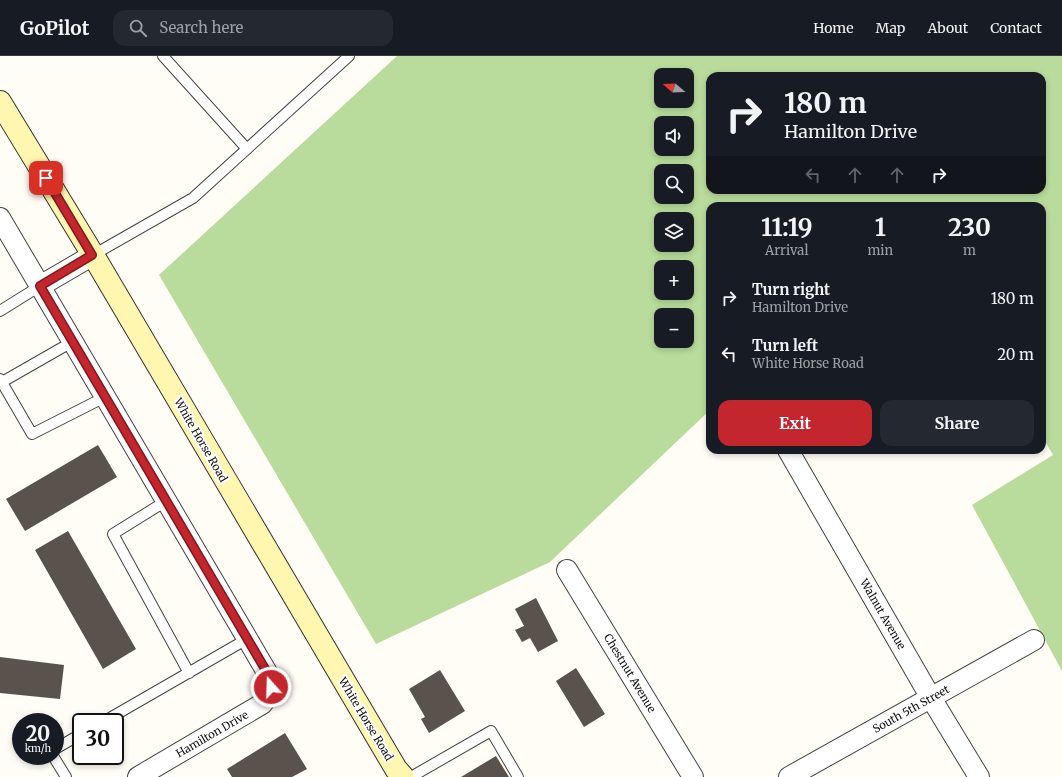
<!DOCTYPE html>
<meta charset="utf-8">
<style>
:root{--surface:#171b24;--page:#242831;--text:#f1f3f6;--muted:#9ea1a6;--line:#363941;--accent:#c4262e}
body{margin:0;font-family:Merriweather,serif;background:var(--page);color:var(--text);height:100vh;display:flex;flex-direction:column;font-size:15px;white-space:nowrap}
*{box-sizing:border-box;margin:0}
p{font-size:13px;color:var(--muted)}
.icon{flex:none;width:22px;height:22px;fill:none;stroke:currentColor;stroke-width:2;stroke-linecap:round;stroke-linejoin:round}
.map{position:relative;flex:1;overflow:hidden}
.details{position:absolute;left:706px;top:146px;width:340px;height:252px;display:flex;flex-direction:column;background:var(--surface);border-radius:12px;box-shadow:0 2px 6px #0003}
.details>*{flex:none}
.guide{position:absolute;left:706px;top:16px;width:340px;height:122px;border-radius:12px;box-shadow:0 2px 6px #0003;background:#171b24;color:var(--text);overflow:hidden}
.needle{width:26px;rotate:289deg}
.fabs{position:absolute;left:654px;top:12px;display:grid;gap:8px}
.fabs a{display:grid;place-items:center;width:40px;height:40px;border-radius:8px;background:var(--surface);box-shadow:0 2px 6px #0003;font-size:20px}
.speed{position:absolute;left:12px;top:657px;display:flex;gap:8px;font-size:20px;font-weight:700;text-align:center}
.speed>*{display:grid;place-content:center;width:52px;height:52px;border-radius:50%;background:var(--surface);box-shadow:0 2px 6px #0003;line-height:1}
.speed small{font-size:10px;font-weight:400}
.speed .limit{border:2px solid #111;border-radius:6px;background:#fff;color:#111}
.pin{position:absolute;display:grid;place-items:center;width:34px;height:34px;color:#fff;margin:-17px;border-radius:8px;box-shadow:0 2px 6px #0006}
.me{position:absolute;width:44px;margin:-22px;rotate:340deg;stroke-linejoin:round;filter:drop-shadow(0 0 3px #0008)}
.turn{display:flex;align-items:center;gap:14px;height:84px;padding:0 12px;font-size:18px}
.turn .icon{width:52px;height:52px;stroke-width:2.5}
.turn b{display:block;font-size:28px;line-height:34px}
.lanes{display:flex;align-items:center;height:38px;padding:0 12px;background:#0003;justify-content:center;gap:20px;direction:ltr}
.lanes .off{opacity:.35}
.eta{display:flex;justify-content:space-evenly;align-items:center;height:68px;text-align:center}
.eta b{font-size:24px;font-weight:700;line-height:28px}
.action{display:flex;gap:8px;margin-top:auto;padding:8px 12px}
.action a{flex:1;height:46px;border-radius:12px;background:var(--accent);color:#fff;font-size:16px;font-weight:700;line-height:46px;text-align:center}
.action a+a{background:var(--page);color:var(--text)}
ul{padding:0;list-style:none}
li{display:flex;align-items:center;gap:12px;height:56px;padding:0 12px}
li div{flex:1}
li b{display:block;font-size:15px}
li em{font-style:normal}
header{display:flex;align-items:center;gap:24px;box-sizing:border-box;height:56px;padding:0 20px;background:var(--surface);border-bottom:1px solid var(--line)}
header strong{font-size:19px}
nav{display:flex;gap:22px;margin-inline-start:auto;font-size:14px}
.search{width:280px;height:36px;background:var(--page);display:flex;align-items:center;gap:10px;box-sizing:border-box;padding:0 14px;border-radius:12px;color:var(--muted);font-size:15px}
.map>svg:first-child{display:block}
.forest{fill:#b9dc9c;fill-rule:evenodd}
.building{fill:#5a524d}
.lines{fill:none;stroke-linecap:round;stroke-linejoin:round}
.service-casing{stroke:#444;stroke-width:12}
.minor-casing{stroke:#444;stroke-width:22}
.secondary-casing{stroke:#333;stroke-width:24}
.service{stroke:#fff;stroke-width:10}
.minor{stroke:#fff;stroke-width:20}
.secondary{stroke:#fff6b0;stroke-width:22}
.route-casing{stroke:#7f191e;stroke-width:10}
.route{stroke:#c4262e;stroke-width:7}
.labels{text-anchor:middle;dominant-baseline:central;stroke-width:4;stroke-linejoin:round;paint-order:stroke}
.street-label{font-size:11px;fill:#111;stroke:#fff}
</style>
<header>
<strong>GoPilot</strong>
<div class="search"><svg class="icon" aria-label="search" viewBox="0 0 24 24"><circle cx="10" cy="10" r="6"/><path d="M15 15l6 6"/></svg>Search here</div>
<nav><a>Home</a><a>Map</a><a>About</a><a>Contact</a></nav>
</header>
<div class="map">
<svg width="1062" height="721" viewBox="0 0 1062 721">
<rect width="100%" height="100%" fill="#fffdf5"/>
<path class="forest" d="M397,0H1062V615L972,449L1053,399L1042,380V150H710V311L708,312L710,314V354L550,506L376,588L159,219ZM661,19H687V45H661ZM710,20H1042V134H710ZM661,67H687V93H661ZM661,115H687V141H661ZM661,163H687V189H661ZM661,211H687V237H661ZM661,259H687V285H661Z"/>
<path class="building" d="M98,389L117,421L25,475L6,443Z
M68,475L136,593L103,613L35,494Z
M536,542L558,585L538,596L530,582L522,586L515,574L524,570L515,553Z
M0,601L64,609L60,643L0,637Z
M576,612L605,658L584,671L556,625Z
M440,614L465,655L429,677L421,663L425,661L409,633Z
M285,677L307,713L292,721H232L227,713Z
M496,700L509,721H461Z"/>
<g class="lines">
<defs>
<path id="service" d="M163,0L247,93
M93,199L193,142L349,0
M0,255L40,230
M0,323L32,378L105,341
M2,326L72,286
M166,445L113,478L189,617
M103,666L247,583
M55,693L81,678
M53,700L66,721
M411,721L491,675L518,721"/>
<path id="minor" d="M0,162L268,618C271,631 272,637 262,648L138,721
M40,230L93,199
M788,394L931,642L979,721
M567,514L693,721
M789,721L1034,584"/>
<path id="secondary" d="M0,46L93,199L396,713L403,721"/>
</defs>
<use href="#service" class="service-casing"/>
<use href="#minor" class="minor-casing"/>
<use href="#secondary" class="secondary-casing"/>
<use href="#service" class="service"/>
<use href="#minor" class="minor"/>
<use href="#secondary" class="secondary"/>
</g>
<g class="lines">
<defs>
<path id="route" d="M46,122L92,199L40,230L268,618L271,631"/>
</defs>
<use href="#route" class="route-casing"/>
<use href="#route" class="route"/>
</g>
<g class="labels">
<g class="street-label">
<text transform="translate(201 384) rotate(60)">White Horse Road</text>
<text transform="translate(883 558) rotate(60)">Walnut Avenue</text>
<text transform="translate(630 617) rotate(59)">Chestnut Avenue</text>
<text transform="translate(911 653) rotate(-29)">South 5th Street</text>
<text transform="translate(366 663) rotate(59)">White Horse Road</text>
<text transform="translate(212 678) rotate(-30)">Hamilton Drive</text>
</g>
</g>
</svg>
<div class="fabs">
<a><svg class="needle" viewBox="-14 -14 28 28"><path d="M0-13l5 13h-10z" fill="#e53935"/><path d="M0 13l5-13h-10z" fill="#9ea1a6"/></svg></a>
<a><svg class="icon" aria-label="sound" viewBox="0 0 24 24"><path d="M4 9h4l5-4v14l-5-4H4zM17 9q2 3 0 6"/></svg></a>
<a><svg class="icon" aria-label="search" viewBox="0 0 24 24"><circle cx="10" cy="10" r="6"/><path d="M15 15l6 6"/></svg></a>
<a><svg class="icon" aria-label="layers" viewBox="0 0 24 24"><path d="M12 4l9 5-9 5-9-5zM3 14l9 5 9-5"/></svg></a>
<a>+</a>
<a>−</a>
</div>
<div class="speed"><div>20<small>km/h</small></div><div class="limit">30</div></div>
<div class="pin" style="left:46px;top:122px;background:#d93025"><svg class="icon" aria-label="arrive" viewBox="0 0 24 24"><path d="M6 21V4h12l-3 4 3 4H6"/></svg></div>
<svg class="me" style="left:271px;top:631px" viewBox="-20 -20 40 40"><circle r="17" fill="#c4262e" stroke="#fff" stroke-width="3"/><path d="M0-11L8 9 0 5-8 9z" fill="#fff"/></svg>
<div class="guide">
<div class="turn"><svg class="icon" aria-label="right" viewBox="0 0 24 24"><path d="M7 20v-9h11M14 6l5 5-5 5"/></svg><div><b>180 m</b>Hamilton Drive</div></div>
<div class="lanes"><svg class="icon off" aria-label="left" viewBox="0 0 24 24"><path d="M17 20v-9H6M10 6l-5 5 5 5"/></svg><svg class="icon off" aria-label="ahead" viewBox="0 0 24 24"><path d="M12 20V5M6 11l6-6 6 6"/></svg><svg class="icon off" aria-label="ahead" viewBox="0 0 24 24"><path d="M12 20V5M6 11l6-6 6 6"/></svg><svg class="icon" aria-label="right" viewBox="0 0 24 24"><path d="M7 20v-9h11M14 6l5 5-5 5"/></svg></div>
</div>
<section class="details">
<div class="eta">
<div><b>11:19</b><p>Arrival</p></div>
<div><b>1</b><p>min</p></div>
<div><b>230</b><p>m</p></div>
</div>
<ul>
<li><svg class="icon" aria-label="right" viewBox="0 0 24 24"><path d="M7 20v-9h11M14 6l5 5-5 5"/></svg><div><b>Turn right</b><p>Hamilton Drive</p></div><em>180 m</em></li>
<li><svg class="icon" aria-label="left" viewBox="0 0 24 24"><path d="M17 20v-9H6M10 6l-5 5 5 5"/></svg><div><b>Turn left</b><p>White Horse Road</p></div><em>20 m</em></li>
</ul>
<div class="action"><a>Exit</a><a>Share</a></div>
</section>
</div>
